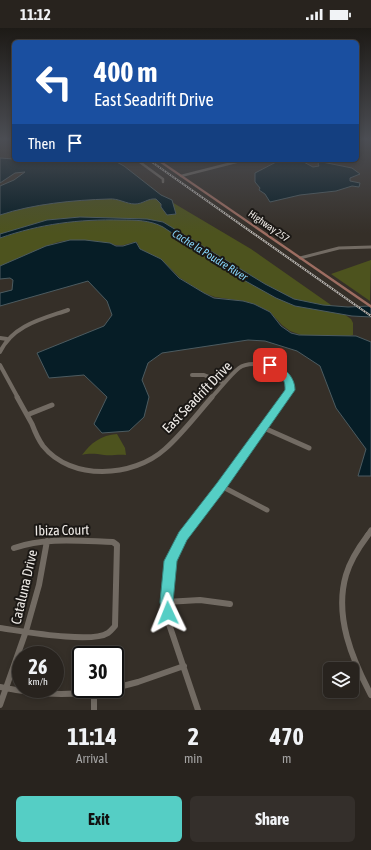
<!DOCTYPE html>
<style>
:root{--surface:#28231e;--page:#342f2b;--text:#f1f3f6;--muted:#a5a4a4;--line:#44403c;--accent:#55cec5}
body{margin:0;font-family:"Asap Condensed",sans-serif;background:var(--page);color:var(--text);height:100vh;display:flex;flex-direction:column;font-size:15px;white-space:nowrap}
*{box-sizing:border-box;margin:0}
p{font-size:13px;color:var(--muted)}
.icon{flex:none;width:22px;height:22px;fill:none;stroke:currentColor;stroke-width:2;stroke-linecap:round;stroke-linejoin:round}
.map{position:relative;height:682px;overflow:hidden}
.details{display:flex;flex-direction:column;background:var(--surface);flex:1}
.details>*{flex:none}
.banner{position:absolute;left:12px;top:12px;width:347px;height:122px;border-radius:6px;box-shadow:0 2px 6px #0003,0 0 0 1px var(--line);background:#1a4fa0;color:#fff;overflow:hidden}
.buttons{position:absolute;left:323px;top:634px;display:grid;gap:8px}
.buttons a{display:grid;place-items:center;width:36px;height:36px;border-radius:6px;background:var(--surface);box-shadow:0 2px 6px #0003,0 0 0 1px var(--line);font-size:20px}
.speed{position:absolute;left:12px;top:618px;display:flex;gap:8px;font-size:20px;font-weight:700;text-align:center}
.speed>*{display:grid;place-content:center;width:52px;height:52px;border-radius:50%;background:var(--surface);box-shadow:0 2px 6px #0003,0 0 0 1px var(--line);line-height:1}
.speed small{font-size:10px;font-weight:400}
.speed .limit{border:2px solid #111;border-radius:6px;background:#fff;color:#111}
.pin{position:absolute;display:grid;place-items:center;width:34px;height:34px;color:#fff;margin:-17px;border-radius:8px;box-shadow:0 2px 6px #0006}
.me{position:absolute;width:44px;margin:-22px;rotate:358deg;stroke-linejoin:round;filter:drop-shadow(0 0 3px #0008)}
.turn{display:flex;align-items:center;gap:14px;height:84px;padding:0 16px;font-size:18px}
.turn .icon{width:52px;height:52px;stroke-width:2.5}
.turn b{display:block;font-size:28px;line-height:34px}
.then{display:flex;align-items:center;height:38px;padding:0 16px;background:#0003;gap:8px;font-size:15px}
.eta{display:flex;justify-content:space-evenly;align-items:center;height:68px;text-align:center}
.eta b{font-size:24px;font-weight:700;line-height:28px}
.action{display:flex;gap:8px;margin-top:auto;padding:8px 16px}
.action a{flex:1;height:46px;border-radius:6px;background:var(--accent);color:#111;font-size:16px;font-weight:700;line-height:46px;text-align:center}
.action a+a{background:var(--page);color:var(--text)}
.status{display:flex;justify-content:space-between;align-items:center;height:28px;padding:0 20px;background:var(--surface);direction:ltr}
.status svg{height:11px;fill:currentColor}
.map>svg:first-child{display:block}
.green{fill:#4d531e}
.water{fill:#061d26;stroke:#4c5b60}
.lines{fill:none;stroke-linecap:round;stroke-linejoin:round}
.minor-far4{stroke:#726b63;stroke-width:2.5}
.minor-far3{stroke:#726b63;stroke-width:3}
.minor-far2{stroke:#726b63;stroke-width:4}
.minor-far1{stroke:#726b63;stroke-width:5}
.minor{stroke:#726b63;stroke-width:6}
.major{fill:#9d6d61;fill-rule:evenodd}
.rail-casing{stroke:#bbb7b2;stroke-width:2}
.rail{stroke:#1b1815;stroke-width:1;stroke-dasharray:1.5;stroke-linecap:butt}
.route{fill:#55cec5;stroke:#378680}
.labels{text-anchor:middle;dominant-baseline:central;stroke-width:4;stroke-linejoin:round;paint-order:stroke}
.far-street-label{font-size:10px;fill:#efebe7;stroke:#1b1815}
.far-water-label{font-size:11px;font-style:italic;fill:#86d5fa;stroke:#1b1815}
.near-street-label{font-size:14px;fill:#efebe7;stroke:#1b1815}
</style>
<div class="status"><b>11:12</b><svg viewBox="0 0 49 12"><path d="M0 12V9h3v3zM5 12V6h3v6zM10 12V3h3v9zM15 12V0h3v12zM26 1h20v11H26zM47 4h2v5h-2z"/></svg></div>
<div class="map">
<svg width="371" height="682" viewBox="0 0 371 682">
<rect width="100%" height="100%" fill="#352f28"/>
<path class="green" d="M117,167L165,170L251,221L351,291L353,295V307L347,309L301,307L290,303L282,297L270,284L254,276L243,273L215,269L204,265L180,250L161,231L140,221L137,214C130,214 123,219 116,217C96,214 78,209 58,214C38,220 20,232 0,238V183L21,177Z
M371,232L370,273L331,246Z
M117,406L125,420L126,427C118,426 112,428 104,427C96,426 90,425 82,427C91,415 101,407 117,406Z"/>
<path class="water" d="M0,130L14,131V132H113L124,138L161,167L172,172L176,186L167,187L161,179V176L156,171C148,170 143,176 135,176C126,176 118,170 109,171C74,172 33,176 0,187V158L14,152L25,144L15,145L0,155Z
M280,132H300L313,139L319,138L318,136L319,134H322L352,140L360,146L350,150V153L360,155L359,159L352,158L336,163L300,167L270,174L265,166L259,162L260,160L255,154V145Z
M80,189L147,191L163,194L265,256L294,271L323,277L348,279L371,278V289L352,288L295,278L276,270L240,250L163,199C150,192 135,192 121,192C79,191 40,196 0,210V206L47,192Z
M70,212H85L110,215L116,218H123L136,214L140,221L161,231L179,250L204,265L214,270L243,273L254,276L270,284L281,298L291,305L299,307L356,308L371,314V448H358L366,421L336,380L320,338L297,323L265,313L248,312L162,325L148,335L142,352L149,369L144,389L129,403L102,405L94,396L107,369L84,347L49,350L37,325L104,298L112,287L107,273L88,253L0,278V265L12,262L13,252L10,250L0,251V238L46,218Z"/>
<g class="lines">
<path class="minor-far4" d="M137,132L163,151V154
M181,148L244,132"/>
<path class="minor-far3" d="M300,230L339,220L371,219"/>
<path class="minor-far2" d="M0,310L7,311
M0,324C13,297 42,291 68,282
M0,337L18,370
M192,347H204L224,355
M211,370C220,361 229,348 239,340C249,332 278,337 286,347C289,352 289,357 290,362L284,370"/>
<path class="minor-far1" d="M17,369C22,378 27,387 32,396C35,404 38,411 43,418C71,453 133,450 165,421C182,406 197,386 212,369
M27,387L52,377
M264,400L309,420
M221,458L267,482
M183,508L285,369
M367,508L371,502"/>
<path class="minor" d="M184,507L171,533L166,574L169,596L198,682
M368,507C359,519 350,533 346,547C334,588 352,631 371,667
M166,574L200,572L230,576
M0,600C22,603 91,616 108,605C111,603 113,600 115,598L117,517L113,514C80,513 46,509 14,520
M0,659C37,667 72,669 109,661
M115,660L138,654L184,638
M94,665V682
M0,677L26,603L39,557L47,513"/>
<path class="major" d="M156,132H160L371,277V280Z"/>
<defs>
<path id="rail" d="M149,132L371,288"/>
</defs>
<use href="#rail" class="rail-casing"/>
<use href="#rail" class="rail"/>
</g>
<linearGradient id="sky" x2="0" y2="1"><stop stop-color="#1d1a16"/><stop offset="0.54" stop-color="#4b4d53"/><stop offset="1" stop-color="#4b4d53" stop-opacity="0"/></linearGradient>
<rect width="371" height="205" fill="url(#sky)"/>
<path class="route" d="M270,334C283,338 295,348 295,362L225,462L187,512L177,533L173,574L175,585L173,590L168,592L163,590L160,574L164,533L179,504L217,455L285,362C286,345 274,348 266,337Z"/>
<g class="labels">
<g class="far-street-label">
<text transform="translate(269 198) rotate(35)">Highway 257</text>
</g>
<g class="far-water-label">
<text transform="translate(210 227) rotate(32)">Cache la Poudre River</text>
</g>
<g class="near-street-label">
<text transform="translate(197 369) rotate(-46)">East Seadrift Drive</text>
<text transform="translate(62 502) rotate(-1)">Ibiza Court</text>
<text transform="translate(24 559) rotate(-77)">Cataluna Drive</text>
</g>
</g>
</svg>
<div class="buttons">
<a><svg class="icon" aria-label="layers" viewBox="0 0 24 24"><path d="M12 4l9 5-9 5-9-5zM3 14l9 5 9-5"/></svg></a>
</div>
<div class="speed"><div>26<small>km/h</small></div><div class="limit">30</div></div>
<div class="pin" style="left:270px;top:337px;background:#d93025"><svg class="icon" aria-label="arrive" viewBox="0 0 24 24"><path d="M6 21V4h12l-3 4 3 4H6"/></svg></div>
<svg class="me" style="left:168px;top:585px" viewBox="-20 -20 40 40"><path d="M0-17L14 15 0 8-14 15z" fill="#55cec5" stroke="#fff" stroke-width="4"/></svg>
<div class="banner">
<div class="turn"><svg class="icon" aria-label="left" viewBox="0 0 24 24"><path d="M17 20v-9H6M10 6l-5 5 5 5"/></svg><div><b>400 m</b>East Seadrift Drive</div></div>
<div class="then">Then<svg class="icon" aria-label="arrive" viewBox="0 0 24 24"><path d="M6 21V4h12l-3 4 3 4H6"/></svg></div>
</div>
</div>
<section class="details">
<div class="eta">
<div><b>11:14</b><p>Arrival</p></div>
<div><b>2</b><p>min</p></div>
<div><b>470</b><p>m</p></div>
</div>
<div class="action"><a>Exit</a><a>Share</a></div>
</section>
